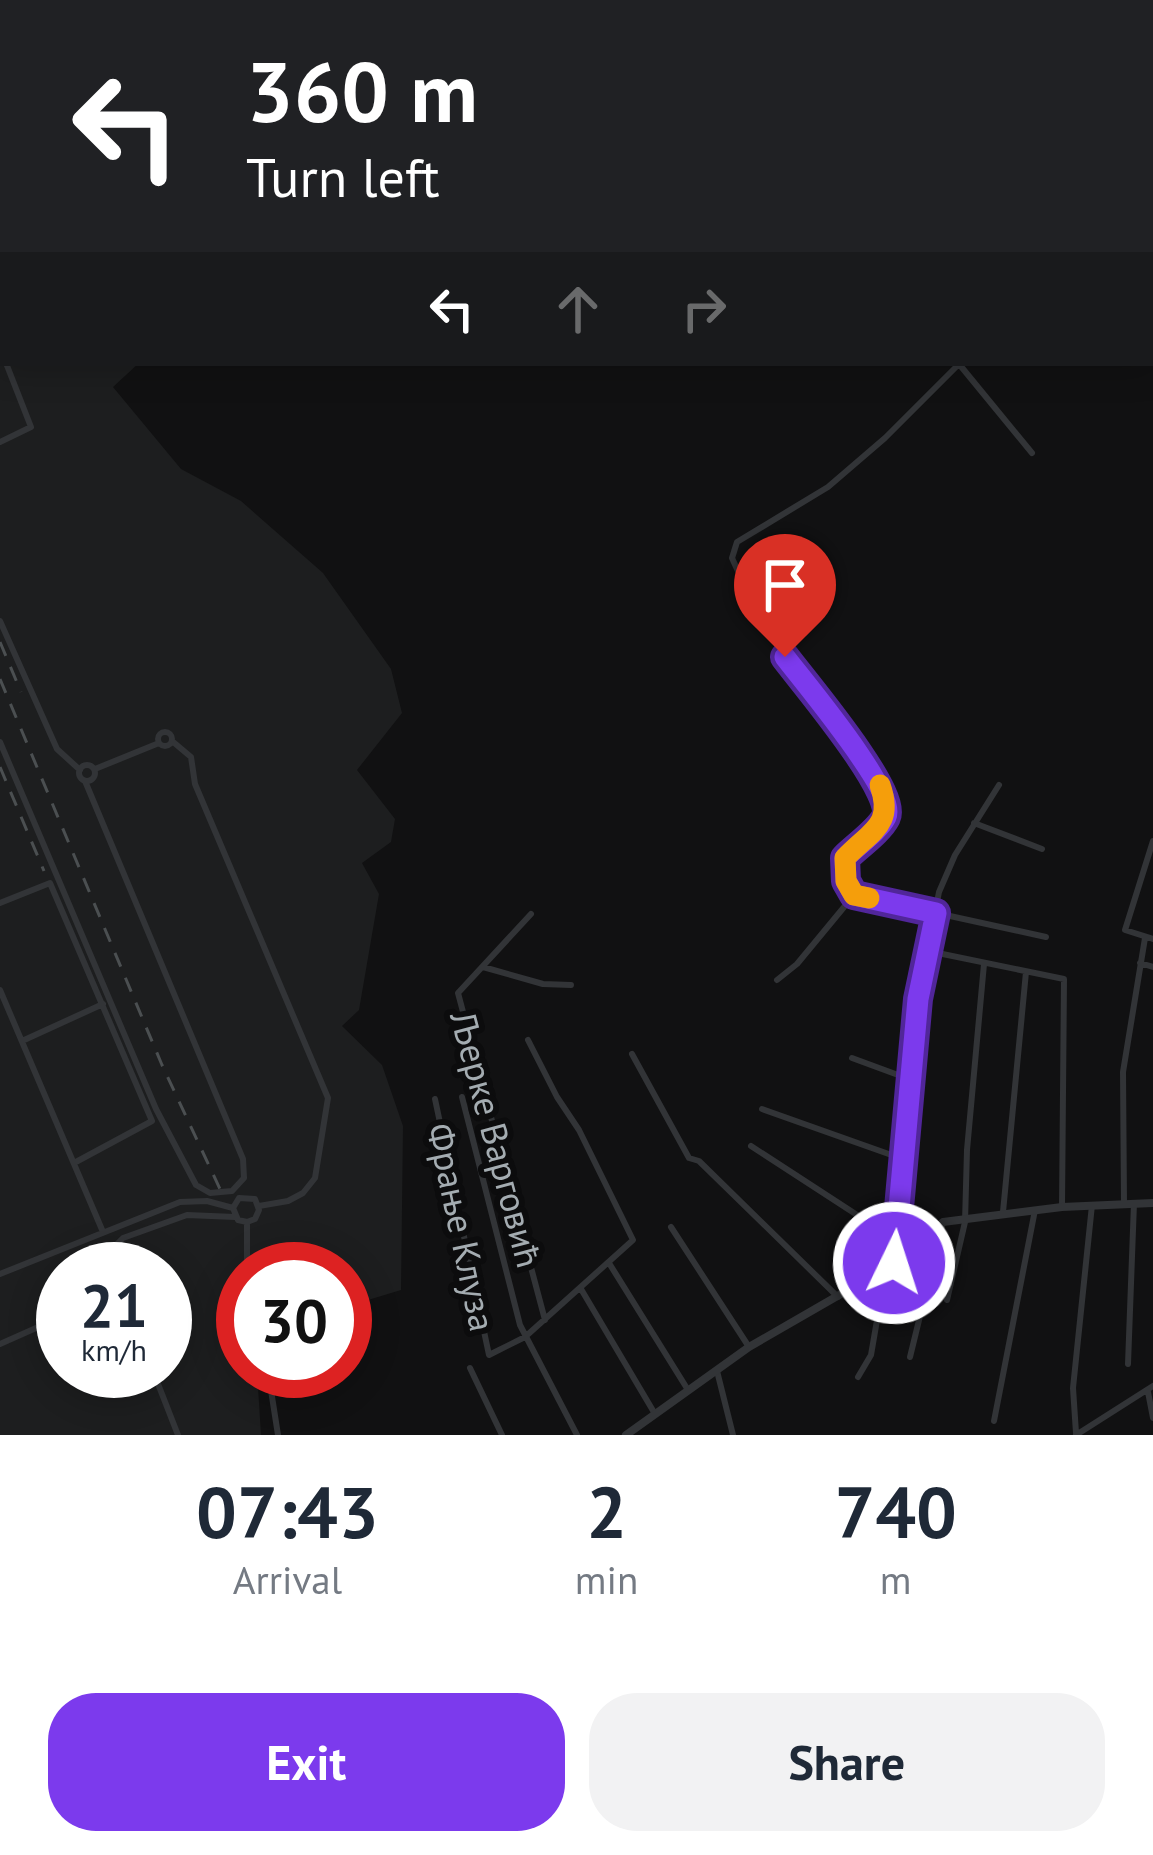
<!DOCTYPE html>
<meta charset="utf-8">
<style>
:root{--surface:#fff;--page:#f2f2f3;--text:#1f2937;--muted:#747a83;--accent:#7c3aed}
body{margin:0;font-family:"PT Sans",sans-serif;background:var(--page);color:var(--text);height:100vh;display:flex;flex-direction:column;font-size:45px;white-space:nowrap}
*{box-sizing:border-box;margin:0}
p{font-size:39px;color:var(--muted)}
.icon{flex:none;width:66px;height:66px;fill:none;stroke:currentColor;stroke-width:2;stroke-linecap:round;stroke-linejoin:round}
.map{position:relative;height:1435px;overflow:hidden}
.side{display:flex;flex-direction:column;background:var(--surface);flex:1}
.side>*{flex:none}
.hud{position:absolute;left:0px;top:0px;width:1155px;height:366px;box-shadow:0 6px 30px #0003;background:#202124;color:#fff;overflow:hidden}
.speed{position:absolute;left:36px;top:1242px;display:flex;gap:24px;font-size:60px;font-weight:700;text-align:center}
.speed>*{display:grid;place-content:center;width:156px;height:156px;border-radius:50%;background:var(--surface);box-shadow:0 6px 30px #0003;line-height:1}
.speed small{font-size:30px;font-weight:400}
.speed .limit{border:18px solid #d22;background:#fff;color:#111}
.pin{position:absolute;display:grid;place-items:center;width:102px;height:102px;color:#fff;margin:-123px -51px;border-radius:50% 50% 50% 0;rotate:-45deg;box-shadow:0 0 12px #0007}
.pin .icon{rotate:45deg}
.me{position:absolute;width:132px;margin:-66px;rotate:4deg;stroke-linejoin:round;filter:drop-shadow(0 0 9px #0008)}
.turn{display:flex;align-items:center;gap:42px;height:252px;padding:0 48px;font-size:54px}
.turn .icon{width:156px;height:156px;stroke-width:2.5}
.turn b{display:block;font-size:84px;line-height:102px}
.lanes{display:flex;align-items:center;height:114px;padding:0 48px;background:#0003;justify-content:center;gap:60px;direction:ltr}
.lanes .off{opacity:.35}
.eta{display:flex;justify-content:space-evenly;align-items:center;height:204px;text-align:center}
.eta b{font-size:72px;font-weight:800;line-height:84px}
.action{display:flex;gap:24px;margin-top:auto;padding:24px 48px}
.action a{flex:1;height:138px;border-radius:48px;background:var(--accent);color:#fff;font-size:48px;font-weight:800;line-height:138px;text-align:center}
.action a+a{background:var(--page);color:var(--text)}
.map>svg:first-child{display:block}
.built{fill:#1d1e1f;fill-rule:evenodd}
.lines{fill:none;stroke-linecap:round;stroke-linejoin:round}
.minor{stroke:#323437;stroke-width:6}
.tertiary{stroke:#323437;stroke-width:8}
.rail{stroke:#4b4f51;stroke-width:3;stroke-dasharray:15 12;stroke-linecap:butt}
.route-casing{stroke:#51269a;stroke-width:30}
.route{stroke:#7c3aed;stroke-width:21}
.slow{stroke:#f59e0b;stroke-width:21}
.labels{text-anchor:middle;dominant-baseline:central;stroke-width:12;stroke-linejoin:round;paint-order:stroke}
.street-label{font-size:36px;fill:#a4acb1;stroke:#0c0c0d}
</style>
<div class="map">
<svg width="1153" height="1435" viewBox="0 0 1153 1435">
<rect width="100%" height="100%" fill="#111112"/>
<path class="built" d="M0,72L3,363H139L113,387L181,469L241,501L323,573L391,669L402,713L357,770L395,819L391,842L362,863L379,894L359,1010L342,1026L382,1065L403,1126L401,1290L345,1307V1269H243V1371H257L261,1435H0ZM63,1269H165V1371H63Z"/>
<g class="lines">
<path class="minor" d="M253,0L256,3
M0,348L3,355
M959,364L1032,453
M0,442L31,427L6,363
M0,621L57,749L80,770
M158 739a7 7 0 1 1 14 0a7 7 0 1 1-14 0Z
M172,741L191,757L195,784L328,1098L315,1178L303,1193L288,1201L259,1206
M0,742L156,1109L196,1185L210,1193L232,1191L244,1178L243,1159L85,781
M79 773a8 8 0 1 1 16 0a8 8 0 1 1-16 0Z
M95,769L159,743
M974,823L1042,849
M1153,841L1125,930L1153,939
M854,895L1046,937
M0,903L50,883L152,1121L74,1163
M531,914L458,993L545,1320
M928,951L1064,979L1062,1207
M1140,963L1153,967
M483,967L543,984L571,985
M777,980L797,964L854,895L846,881L845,858C856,846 886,825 887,809C888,779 805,686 785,656C763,625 747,592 732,558L737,542L828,487L885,438L960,363
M0,990L103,1232
M22,1041L103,1004
M632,1054L689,1158L699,1161L838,1297
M852,1058L909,1079
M462,1097L520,1325L577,1435
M435,1099L489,1355L525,1337L633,1240L579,1130L557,1097L528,1040
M762,1109L900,1158
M751,1146L894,1239
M1124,1203L1123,1072L1145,938
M1003,1212L1026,972
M247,1222V1269
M671,1227L749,1347
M894,1260L918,999L939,892L955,855L999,785
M609,1263L688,1390
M110,1269L104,1257L123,1238L187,1215L235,1217
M0,1274L180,1202L207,1201L233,1208L238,1220L247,1222L255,1219L259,1210L255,1199L239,1198L233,1208
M581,1289L655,1414
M947,1300L965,1222L967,1150L984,964
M0,1344L63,1316
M910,1357L943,1222
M1128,1364L1134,1203
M470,1368L502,1435
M153,1371L178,1435
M268,1371L278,1435
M717,1371L733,1435
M858,1377L871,1355L886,1268
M1148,1392L1153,1418
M994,1421L1035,1210
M1076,1433L1073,1388L1092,1205
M1076,1435L1153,1386"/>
<path class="tertiary" d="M663,3L664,0
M1152,289H1153
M626,1435L749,1347L886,1268L943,1222L1062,1207L1153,1203"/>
<path class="rail" d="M0,642L21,692
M0,679L162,1065L220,1189
M0,767L44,871"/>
</g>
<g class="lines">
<defs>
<path id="route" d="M785,657C803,681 898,793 886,817C879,831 857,846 845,858L846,881L854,895L936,913L918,999L894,1263"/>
</defs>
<use href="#route" class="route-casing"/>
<use href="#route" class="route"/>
<path class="slow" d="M869,898L854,895L846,881L845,858C872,830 894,825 880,785"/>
</g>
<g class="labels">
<g class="street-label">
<text transform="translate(497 1139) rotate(75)">Љерке Варговић</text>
<text transform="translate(462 1227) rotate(78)">Фрање Клуза</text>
</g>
</g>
</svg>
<div class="speed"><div>21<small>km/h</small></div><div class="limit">30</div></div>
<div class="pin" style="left:785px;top:657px;background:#d93025"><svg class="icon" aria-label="arrive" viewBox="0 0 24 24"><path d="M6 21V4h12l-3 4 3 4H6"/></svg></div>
<svg class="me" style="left:894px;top:1263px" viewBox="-20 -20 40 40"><circle r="17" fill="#7c3aed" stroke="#fff" stroke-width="3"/><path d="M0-11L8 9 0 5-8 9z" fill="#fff"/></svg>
<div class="hud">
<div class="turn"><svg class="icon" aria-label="left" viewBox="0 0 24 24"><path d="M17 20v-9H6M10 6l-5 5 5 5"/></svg><div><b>360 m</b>Turn left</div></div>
<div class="lanes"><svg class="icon" aria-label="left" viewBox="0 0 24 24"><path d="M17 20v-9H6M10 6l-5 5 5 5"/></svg><svg class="icon off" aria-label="ahead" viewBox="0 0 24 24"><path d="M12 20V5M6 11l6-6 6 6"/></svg><svg class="icon off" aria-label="right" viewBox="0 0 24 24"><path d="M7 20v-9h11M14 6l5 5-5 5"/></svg></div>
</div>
</div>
<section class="side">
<div class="eta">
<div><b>07:43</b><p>Arrival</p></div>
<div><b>2</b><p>min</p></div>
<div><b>740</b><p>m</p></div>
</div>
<div class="action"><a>Exit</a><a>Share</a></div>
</section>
